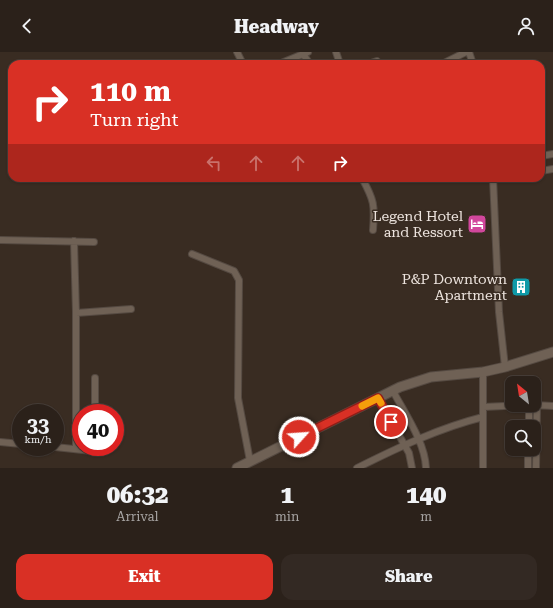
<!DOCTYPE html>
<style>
:root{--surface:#2b211a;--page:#332923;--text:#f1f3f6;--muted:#a6a3a2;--line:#473e39;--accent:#d93025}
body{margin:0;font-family:"Roboto Serif",serif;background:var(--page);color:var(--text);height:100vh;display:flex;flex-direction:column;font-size:15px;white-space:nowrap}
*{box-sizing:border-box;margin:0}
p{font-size:13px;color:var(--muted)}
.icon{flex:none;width:22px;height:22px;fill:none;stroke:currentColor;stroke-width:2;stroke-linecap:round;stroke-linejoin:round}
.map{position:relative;height:416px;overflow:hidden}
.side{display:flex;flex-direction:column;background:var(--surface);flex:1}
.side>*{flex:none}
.top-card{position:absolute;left:8px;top:8px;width:537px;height:122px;border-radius:12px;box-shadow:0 1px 3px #0004,0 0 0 1px var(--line);background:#d93025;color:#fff;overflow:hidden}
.needle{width:26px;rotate:330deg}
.tools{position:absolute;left:505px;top:324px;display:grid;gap:8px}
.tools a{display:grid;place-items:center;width:36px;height:36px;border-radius:8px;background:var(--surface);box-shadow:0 1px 3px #0004,0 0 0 1px var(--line);font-size:20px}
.speed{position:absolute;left:12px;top:352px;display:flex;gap:8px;font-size:20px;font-weight:700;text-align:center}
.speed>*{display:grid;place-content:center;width:52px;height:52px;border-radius:50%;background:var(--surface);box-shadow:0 1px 3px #0004,0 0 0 1px var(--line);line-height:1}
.speed small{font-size:10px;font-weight:400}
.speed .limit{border:6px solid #d22;background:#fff;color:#111}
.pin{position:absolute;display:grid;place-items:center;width:34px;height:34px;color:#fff;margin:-17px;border:2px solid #fff;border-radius:50%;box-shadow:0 1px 4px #0007}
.me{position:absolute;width:44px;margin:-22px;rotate:64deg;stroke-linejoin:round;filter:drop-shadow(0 0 3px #0008)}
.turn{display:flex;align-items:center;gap:14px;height:84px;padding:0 16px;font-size:18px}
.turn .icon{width:52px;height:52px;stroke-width:2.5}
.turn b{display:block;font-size:28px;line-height:34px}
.lanes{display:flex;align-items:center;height:38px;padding:0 16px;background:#0003;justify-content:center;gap:20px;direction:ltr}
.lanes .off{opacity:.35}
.eta{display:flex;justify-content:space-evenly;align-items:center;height:68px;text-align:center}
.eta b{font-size:24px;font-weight:800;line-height:28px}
.action{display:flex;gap:8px;margin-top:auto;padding:8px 16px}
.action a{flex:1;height:46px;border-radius:12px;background:var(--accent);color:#fff;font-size:16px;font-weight:800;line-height:46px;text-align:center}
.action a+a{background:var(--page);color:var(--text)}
header{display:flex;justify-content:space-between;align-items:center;height:52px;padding:0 16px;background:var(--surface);font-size:18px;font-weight:800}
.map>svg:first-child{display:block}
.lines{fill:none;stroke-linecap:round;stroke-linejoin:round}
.street-casing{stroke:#554a42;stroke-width:8}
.secondary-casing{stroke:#554a42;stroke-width:11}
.street{stroke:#6f6155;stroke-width:6}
.secondary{stroke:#6f6155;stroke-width:9}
.route-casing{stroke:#8d1f18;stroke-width:10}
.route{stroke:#d93025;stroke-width:7}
.slow{stroke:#f59e0b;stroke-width:7}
.labels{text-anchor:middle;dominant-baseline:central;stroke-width:3;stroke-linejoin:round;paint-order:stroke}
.poi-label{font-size:14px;fill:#ece3dd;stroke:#392c22;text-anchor:end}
</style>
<header><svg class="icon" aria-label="back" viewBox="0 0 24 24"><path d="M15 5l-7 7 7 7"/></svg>Headway<svg class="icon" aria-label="person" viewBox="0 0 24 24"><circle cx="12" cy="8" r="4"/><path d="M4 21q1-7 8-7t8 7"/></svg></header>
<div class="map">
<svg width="553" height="416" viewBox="0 0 553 416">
<rect width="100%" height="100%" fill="#392c22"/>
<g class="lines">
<defs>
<path id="street" d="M237,0L243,12
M336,0L340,12
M469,0L473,12
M303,2L310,12
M279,12L308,0
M368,12L377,9L379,12
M442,12L466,0
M541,104L553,102
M541,119L553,117
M362,126C374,148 375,153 373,178
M493,126L499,260L505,315
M0,188L94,190
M74,189L76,261V397
M192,202L234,219L239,228L238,346L250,409
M76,261L131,257
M95,326V361
M393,339C405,362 425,390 426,416
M378,346L409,401L412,416
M535,353L553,354
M483,355L527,353
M529,375V353
M0,390L21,392
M55,395L92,399L96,396V395
M357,416C397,396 439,376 483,365
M483,416V320
M528,416V397
M536,416L537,353"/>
<path id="secondary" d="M237,416L400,335L431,325L483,320L505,315L553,300"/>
</defs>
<use href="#street" class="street-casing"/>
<use href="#secondary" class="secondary-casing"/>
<use href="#street" class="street"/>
<use href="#secondary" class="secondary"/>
</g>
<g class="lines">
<defs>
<path id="route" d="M299,385L378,346L391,370"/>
</defs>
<use href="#route" class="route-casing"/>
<use href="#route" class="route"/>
<path class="slow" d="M362,354L378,346L381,351"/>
</g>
<defs>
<symbol id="hotel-square" viewBox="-11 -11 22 22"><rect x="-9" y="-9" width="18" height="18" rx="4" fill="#d1479c" stroke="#392c22"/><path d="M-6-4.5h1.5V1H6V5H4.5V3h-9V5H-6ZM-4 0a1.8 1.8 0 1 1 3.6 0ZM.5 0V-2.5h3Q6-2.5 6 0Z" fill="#fff"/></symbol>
<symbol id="building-square" viewBox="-11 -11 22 22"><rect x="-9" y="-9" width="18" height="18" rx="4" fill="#0f9aa8" stroke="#392c22"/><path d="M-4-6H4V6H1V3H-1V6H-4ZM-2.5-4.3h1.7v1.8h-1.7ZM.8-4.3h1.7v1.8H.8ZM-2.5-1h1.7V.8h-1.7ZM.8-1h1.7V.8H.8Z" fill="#fff"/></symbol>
</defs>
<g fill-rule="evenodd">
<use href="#hotel-square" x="466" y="161" width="22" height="22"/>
<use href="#building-square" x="510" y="224" width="22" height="22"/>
</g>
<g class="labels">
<g class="poi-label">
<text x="463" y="164">Legend Hotel<tspan x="463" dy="16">and Ressort</tspan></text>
<text x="507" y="227">P&amp;P Downtown<tspan x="507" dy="16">Apartment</tspan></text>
</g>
</g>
</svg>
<div class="tools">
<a><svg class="needle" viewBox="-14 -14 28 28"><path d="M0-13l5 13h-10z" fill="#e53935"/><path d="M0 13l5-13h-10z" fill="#a6a3a2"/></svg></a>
<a><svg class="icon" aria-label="search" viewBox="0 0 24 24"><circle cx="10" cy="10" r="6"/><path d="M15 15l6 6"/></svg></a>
</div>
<div class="speed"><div>33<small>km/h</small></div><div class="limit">40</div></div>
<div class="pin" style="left:391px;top:370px;background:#d93025"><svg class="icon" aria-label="arrive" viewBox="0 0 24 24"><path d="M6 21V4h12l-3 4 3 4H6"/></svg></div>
<svg class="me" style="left:299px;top:385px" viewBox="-20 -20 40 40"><circle r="17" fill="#d93025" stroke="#fff" stroke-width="3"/><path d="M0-11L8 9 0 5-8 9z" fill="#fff"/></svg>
<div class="top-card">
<div class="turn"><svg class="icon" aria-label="right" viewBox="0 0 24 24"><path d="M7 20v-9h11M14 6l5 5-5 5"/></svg><div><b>110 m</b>Turn right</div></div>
<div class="lanes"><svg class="icon off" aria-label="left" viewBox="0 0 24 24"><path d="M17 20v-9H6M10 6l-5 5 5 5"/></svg><svg class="icon off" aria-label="ahead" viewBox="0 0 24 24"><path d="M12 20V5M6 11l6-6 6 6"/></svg><svg class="icon off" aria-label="ahead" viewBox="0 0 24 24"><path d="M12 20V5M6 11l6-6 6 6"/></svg><svg class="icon" aria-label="right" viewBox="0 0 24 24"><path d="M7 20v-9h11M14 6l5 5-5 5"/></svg></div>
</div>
</div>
<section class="side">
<div class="eta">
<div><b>06:32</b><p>Arrival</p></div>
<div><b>1</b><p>min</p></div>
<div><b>140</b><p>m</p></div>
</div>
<div class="action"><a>Exit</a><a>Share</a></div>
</section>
